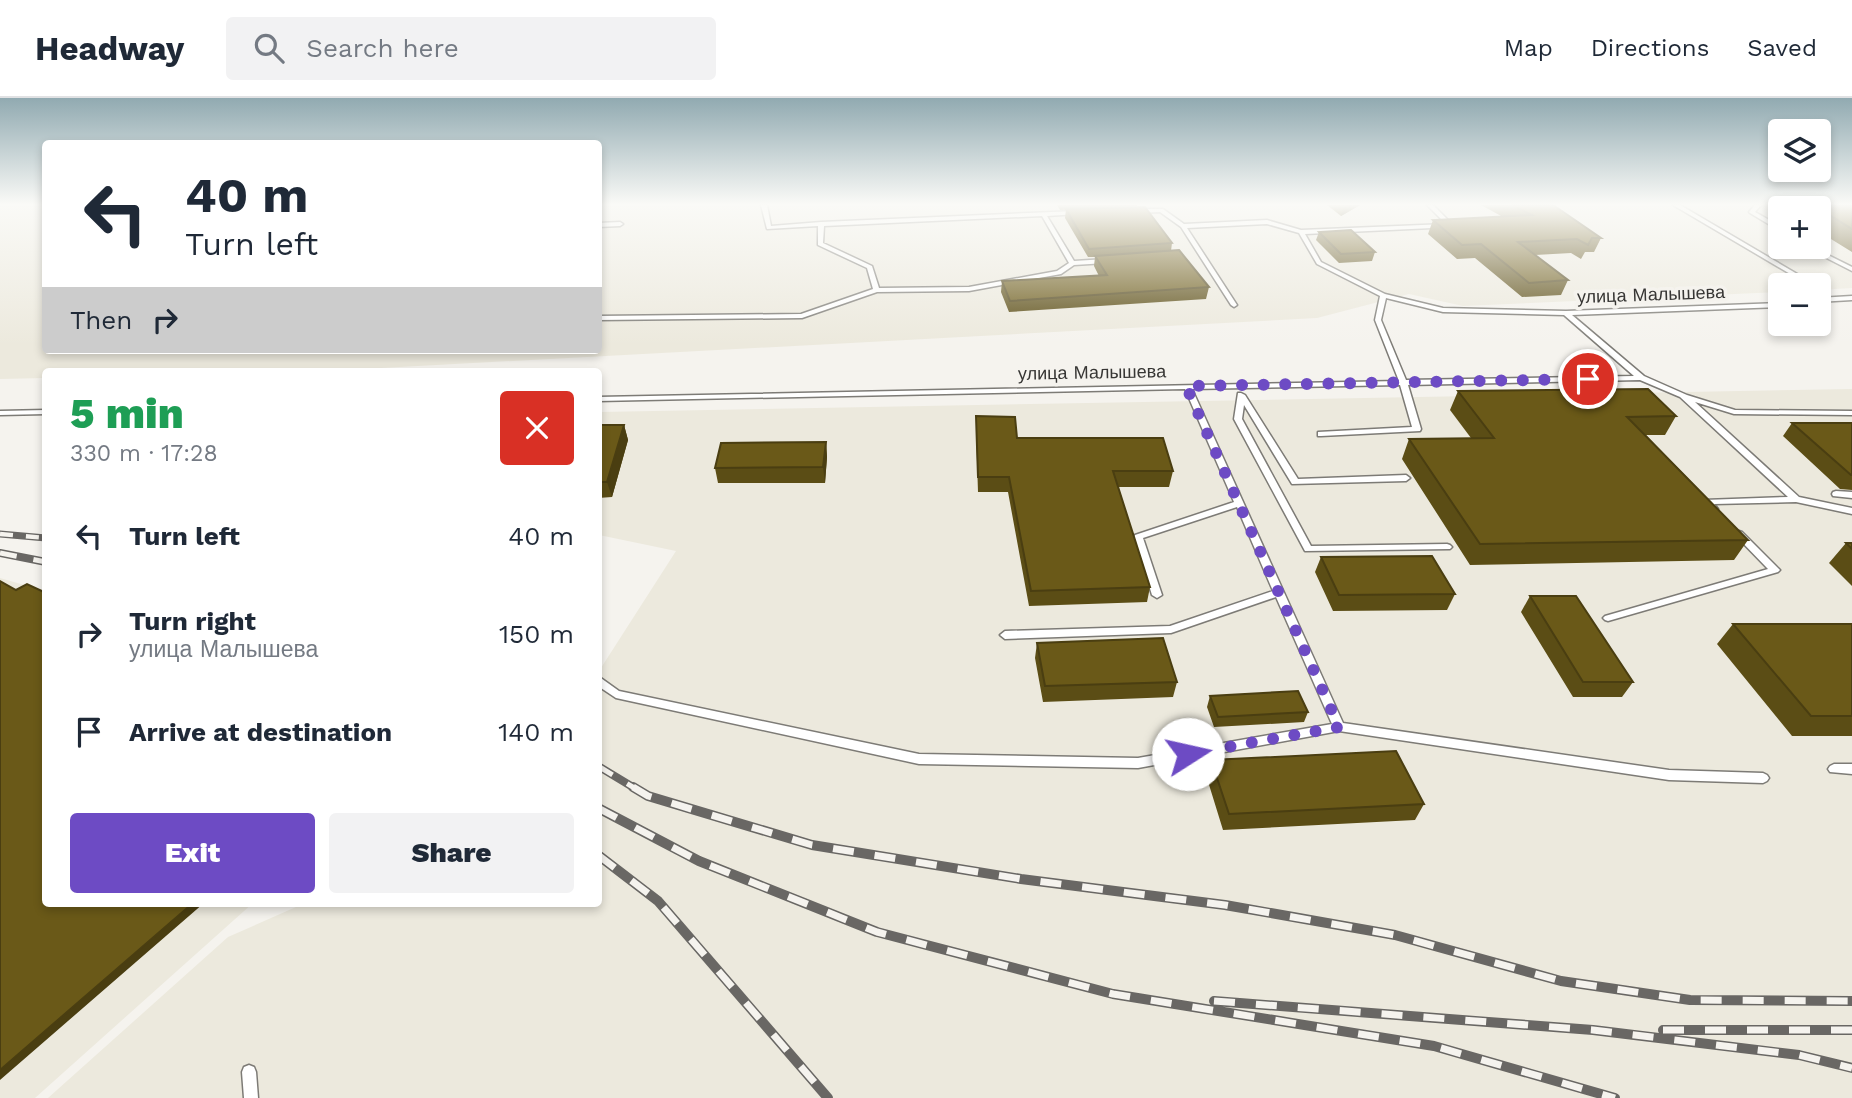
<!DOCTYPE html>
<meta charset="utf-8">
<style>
:root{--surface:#fff;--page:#f2f2f3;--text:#1f2937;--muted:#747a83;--line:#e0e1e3;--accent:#6d4bc4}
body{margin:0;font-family:"Work Sans",sans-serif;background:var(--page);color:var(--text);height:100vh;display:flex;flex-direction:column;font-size:26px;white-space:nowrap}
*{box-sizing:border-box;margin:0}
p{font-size:23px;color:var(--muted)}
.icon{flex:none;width:38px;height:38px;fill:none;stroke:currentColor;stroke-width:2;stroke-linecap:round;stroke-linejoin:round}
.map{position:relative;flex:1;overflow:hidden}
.side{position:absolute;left:42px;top:270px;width:560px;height:539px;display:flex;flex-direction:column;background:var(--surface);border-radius:7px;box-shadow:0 4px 10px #0003}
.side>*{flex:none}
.guide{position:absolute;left:42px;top:42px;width:560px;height:214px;border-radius:7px;box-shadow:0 4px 10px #0003;background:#fff;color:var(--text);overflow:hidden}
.buttons{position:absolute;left:1768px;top:21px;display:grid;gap:14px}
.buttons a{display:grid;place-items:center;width:63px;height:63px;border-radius:7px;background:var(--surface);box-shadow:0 4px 10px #0003;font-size:35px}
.pin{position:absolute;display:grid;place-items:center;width:60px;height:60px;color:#fff;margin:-30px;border:4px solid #fff;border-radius:50%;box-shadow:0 2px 7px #0007}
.me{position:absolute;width:77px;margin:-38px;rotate:80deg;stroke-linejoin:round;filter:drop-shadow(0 0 5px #0008)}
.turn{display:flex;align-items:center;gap:24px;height:147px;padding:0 28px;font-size:32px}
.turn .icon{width:91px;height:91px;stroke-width:2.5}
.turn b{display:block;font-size:49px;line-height:60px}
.then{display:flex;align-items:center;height:66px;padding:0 28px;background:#0003;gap:14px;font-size:26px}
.round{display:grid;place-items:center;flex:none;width:74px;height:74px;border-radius:7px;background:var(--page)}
.summary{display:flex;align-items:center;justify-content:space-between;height:119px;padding:0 28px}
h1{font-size:42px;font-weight:800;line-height:52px;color:#1e9e55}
.button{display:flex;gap:14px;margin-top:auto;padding:14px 28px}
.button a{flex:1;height:80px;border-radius:7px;background:var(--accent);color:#fff;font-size:28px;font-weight:800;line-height:80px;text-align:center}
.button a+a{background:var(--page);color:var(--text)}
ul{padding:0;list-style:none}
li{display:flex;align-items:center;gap:21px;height:98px;padding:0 28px}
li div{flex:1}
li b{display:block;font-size:26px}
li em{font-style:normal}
header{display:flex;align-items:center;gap:42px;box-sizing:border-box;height:98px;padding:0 35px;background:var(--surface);border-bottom:2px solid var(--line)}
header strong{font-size:33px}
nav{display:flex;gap:38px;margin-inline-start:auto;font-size:24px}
.search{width:490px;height:63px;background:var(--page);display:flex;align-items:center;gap:18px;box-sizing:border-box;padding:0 24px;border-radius:7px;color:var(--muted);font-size:26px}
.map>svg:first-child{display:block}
.built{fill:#ece9dd;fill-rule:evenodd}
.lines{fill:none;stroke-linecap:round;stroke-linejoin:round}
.lane-casing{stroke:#7d7b76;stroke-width:3}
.lane{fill:#fff;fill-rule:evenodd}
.rail-far2-casing{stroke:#696764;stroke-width:7}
.rail-far1-casing{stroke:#696764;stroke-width:8}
.rail-casing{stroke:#696764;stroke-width:10}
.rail-far2{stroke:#f5f3ee;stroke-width:4.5;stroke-dasharray:13;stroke-linecap:butt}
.rail-far1{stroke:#f5f3ee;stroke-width:5;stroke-dasharray:17;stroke-linecap:butt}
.rail{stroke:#f5f3ee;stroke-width:7;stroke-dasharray:21;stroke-linecap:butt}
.wall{fill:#5b4d15}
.shaded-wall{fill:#4a3e11}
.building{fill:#6a5918;stroke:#4a3e11;stroke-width:2}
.route{stroke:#6d4bc4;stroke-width:12;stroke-dasharray:0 21.6}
.labels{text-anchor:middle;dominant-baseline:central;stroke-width:7;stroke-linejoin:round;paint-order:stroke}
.far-street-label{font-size:18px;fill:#373634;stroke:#f5f3ee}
</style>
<header>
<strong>Headway</strong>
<div class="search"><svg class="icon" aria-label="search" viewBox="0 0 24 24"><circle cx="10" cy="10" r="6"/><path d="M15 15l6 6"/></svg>Search here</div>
<nav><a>Map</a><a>Directions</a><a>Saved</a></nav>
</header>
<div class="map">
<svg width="1852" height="1000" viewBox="0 0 1852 1000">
<rect width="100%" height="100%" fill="#f5f3ee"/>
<path class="built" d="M0,107H45L46,252H598L599,107H1852V190L1818,192V187H1780V194L1463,208L1409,196L1317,220L381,270L269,273H46L45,280L0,281ZM1780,110H1818V149H1780Z
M1852,291V1000H48L228,839L305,805H598L599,573L676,453L599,437V314Z
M0,480L45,493L46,805H253L35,1000H0Z"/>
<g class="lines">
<defs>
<path id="lane" d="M761,107H767L771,128L821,124L1076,113L1079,115L1078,116L1047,118L1074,163L1106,161L1109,163L1106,165L1074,167L1061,176L969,193L877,194L802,220L598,222V218L801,216L873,191L867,170L818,147V128L767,131ZM1042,118L1069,165L1057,173L969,189L879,190L872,168L823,145L824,128Z
M1427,107H1433L1453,127V129L1305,136L1321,164L1385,196L1443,210L1566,213L1780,205V209L1572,217L1644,278L1687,297L1735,312L1852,313V317L1734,316L1695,304L1799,399L1852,410V416L1796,404L1714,406L1718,411L1717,413H1711L1703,404L1704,402L1788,399L1680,299L1640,282L1408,287L1421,331L1420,333L1321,338H1318V334L1412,329L1400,287L1192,291L1343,625L1669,672L1763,675L1767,677L1769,680L1767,683L1763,685L1669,682L1339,633L1138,670L919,666L616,600L598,588V578L619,593L919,656L1138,660L1332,626L1276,499L1171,535L1005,541L1000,537L1005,533L1170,528L1273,493L1237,409L1143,440L1162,497L1157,500L1152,497L1134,439L1135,437L1234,404L1185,291L598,303V299L1399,283L1375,222L1380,198L1317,166L1299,135L1267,126L1187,130L1237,207L1234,209L1231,207L1181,129L1160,114L1136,115L1133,113L1136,111H1163L1184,126L1267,122L1301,132L1446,126ZM1386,200L1443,214L1564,217L1634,278L1406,282L1381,222Z
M1673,107H1680L1816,187H1809Z
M1755,107H1761L1755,114L1780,128V133L1750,115L1749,114Z
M598,125L620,124L623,126L620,128L598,129Z
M1805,149H1812L1852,169V173Z
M1852,198V202L1818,204V200Z
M1238,295H1241L1245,297L1298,381L1406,377L1410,380L1406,383L1292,386L1244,307L1242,321L1311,448L1447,446L1450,447L1452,449L1450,451L1305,453L1234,321Z
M46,312V316L0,317V313Z
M1836,393L1852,394V400L1833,398L1832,396L1833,394Z
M1739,433L1742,434L1780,472L1778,474L1608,523L1605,522L1603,520L1605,518L1768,471L1736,438L1735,436L1736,434Z
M1834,666H1852V676L1830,674L1828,671L1830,668Z
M249,967L254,969L256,974L258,1000H244L242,974L244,969Z"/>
</defs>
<use href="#lane" class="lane-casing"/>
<use href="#lane" class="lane"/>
<defs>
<path id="rail-far2" d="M0,436L46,440"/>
<path id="rail-far1" d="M0,455L46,464
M598,668L636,691"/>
<path id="rail" d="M633,689L648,698L812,747L1021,781L1225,807L1395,837L1561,883L1690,902L1852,903
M598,710L699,763L877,834L1113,896L1434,948L1615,1000
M598,757L658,803L828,1000
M1214,903L1593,932L1799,957L1852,970
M1663,932H1852"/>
</defs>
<use href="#rail-far2" class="rail-far2-casing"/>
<use href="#rail-far1" class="rail-far1-casing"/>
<use href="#rail" class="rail-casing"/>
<use href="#rail-far2" class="rail-far2"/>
<use href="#rail-far1" class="rail-far1"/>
<use href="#rail" class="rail"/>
</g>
<path class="wall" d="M1057,107H1137V108L1060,112Z
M1327,107H1360L1341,118Z
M1481,107H1556L1555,108L1601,140L1594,154H1585L1581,161L1571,155L1535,157L1568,182L1561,197L1522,199L1475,160L1457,161L1428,136L1433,122L1503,119Z
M1775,107H1852V154L1818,133V110H1781Z
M1066,111L1172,145L1171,153L1209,189L1206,201L1009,214L1001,194L1002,183L1099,178L1094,168L1095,159H1088L1065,120Z
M1319,134L1375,154L1372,163L1339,165L1316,142Z
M1458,293L1676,318L1665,337H1646L1748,442L1734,462L1470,467L1402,361L1409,341L1471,340L1450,312Z
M976,318L1017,340L1173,373L1169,389H1118L1150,489L1147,504L1029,508L1008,394H978L976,333Z
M1792,325H1852V392L1840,391L1783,338Z
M598,327H624L628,342L612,399L598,400Z
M826,344L827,359L825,385H718L715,370Z
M1846,445H1852V488L1829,465Z
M1321,459L1455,496L1447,512L1333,513L1315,474Z
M1530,498L1633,584L1622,599H1573L1521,514Z
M1733,526H1852V638H1792L1717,546Z
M1037,545L1177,584L1173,599L1043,604L1035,560Z
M1210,598L1308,614L1304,624L1214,629L1207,609Z
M1211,662L1424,706L1415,722L1223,732L1206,677Z"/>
<path class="shaded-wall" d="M1348,107H1360L1341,118L1344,110Z
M624,327L628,342L612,399L607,384Z
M826,344L827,359L825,385L823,369Z
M193,805H204L0,982V972Z"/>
<path class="building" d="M1512,107H1553L1601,140H1592L1588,147L1577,141L1518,144L1568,182L1529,185L1481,146L1462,147L1433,122L1532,117Z
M1811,107H1852V131L1818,110Z
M1145,109L1172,145L1089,151L1066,111Z
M1351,132L1375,154L1341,156L1319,134Z
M1179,152L1209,189L1010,203L1002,183L1107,177L1095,158Z
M1648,291L1676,318L1627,319L1748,442L1480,446L1409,341L1494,340L1458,293Z
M976,318L1015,319L1017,340H1163L1173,373H1113L1150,489L1031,493L1009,379H978Z
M1792,325H1852V377H1851Z
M598,327H624L607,384H598Z
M826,344L823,369L715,370L721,345Z
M1846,445H1852V451Z
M1432,458L1455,496L1339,497L1321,459Z
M0,483L16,492L27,486L46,495V805H193L0,972Z
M1530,498H1576L1633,584H1583Z
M1733,526H1852V618H1811Z
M1163,540L1177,584L1045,588L1037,545Z
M1298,593L1308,614L1218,619L1210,598Z
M1396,653L1424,706L1229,716L1211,662Z"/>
<linearGradient id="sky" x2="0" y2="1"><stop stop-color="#91aab1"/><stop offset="0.43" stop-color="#fafaf7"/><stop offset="1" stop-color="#fafaf7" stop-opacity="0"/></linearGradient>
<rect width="1852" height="247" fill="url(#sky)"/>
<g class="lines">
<path class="route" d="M1188,656L1339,629L1186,288L1588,281"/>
</g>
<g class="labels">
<g class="far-street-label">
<text transform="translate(1651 196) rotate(-2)">улица Малышева</text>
<text transform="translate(1092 274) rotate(-1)">улица Малышева</text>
</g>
</g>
</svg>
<div class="buttons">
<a><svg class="icon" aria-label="layers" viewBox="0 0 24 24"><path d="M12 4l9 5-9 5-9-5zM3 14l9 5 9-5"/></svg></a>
<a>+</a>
<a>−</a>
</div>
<div class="pin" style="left:1588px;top:281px;background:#d93025"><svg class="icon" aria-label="arrive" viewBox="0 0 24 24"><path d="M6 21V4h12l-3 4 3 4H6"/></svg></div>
<svg class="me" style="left:1188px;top:656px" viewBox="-20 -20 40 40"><circle r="19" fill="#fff"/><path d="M0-13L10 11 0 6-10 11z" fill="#6d4bc4"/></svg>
<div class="guide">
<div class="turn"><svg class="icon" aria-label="left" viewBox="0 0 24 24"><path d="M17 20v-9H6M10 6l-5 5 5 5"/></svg><div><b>40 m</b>Turn left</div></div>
<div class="then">Then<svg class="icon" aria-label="right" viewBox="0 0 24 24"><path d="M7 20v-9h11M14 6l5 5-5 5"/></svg></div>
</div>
<section class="side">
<div class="summary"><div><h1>5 min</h1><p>330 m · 17:28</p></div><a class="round" style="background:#d93025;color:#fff"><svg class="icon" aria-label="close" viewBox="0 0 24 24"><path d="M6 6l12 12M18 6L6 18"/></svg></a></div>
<ul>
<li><svg class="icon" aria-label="left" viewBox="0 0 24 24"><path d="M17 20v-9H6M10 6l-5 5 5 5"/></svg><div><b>Turn left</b></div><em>40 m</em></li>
<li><svg class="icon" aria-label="right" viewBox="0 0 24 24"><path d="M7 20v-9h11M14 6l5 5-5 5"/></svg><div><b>Turn right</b><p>улица Малышева</p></div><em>150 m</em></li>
<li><svg class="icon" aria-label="arrive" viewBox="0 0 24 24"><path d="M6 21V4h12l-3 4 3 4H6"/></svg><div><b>Arrive at destination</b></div><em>140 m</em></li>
</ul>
<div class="button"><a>Exit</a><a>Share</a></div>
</section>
</div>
